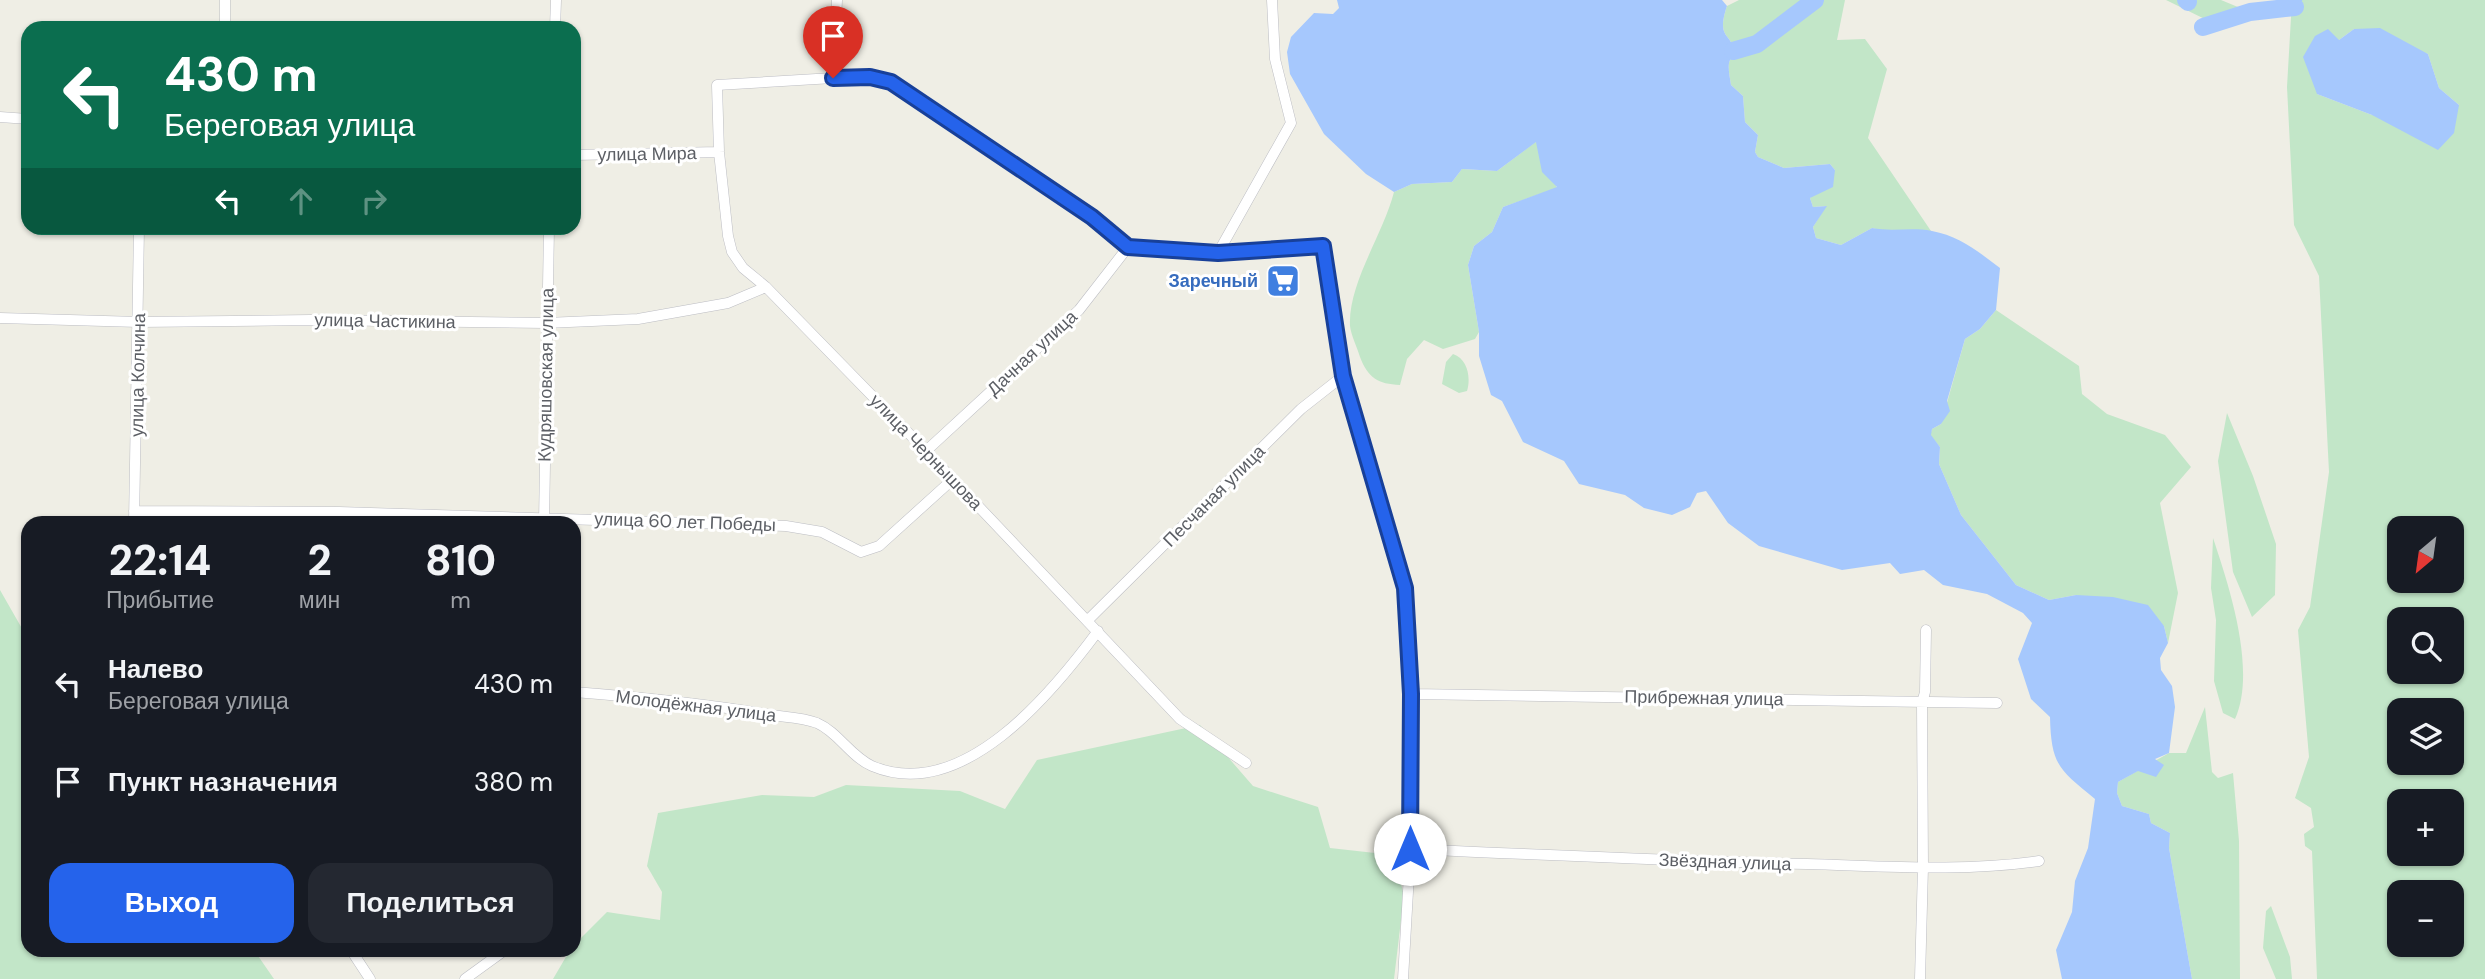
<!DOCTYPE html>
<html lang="ru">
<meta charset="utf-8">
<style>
:root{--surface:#171b24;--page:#242831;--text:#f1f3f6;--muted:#9ea1a6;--accent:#2563eb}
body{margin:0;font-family:"DM Sans",sans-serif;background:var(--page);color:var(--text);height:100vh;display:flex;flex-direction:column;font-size:26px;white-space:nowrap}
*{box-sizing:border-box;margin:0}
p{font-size:23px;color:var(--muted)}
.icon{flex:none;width:38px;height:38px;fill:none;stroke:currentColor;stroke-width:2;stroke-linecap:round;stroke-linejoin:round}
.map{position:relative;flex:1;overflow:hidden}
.drawer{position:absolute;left:21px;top:516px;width:560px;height:441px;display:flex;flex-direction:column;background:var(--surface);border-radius:21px;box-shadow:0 2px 5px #0004}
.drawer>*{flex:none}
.banner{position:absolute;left:21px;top:21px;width:560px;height:214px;border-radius:21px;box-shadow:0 2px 5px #0004;background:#0b6e4f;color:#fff;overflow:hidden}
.needle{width:46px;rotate:209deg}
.buttons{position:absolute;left:2387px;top:516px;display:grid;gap:14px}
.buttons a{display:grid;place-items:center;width:77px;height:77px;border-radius:14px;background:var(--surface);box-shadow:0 2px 5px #0004;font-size:35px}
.pin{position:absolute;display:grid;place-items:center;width:60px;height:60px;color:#fff;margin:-72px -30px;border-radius:50% 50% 50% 0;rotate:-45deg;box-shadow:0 0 7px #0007}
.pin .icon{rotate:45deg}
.me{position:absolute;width:77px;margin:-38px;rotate:0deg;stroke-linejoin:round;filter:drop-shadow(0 0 5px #0008)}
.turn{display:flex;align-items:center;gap:24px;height:147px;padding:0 28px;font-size:32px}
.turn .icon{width:91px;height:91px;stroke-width:2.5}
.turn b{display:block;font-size:49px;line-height:60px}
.lanes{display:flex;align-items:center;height:66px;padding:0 28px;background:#0003;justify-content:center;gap:35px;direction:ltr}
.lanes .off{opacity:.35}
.eta{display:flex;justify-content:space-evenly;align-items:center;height:119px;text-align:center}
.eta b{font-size:42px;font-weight:800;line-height:49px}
.primary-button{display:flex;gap:14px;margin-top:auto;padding:14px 28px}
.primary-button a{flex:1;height:80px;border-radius:21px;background:var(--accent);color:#fff;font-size:28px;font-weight:800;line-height:80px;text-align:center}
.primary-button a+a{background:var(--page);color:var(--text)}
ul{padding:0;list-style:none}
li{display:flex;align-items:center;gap:21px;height:98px;padding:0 28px}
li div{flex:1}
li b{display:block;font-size:26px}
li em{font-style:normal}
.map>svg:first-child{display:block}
.green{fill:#c2e6c8;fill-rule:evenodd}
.water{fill:#a6c8fd}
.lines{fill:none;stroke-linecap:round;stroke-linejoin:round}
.stream{stroke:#a6c8fd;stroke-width:2.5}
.river{stroke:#a6c8fd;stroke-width:18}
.minor-casing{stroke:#bcbdc3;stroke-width:11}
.minor{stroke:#fff;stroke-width:10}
.route-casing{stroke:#184099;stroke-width:18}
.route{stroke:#2563eb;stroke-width:12}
.labels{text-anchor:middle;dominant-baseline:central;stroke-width:6;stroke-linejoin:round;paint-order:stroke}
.street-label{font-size:18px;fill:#5c5f65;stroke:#fff}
.shop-label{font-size:18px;font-weight:bold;fill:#366cbe;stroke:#fff;text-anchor:end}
</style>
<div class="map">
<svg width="2485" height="979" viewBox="0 0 2485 979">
<rect width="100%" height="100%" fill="#efeee5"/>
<path class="green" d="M1739,0H1845L1837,40L1865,39L1887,69L1868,138L1931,231L1890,232L1872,228L1841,245L1816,238L1813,227L1826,206L1813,207L1810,198L1835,170L1830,164L1784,168L1758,157L1755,152L1758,135L1745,122L1743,96L1731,85C1730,78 1728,70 1729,63C1730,59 1732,56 1733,52C1734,33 1715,41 1727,6Z
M2166,0H2221L2250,12L2221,27Z
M2292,0H2485V979H2317L2312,851L2305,846L2304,834L2314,827L2311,808L2295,798L2309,757L2298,630L2310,607L2329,472L2319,276L2294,225L2287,87ZM2354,29L2428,54L2439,88L2459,105L2372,115L2317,94L2339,40ZM2399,528H2452V581H2399ZM2399,620H2452V672H2399ZM2399,710H2452V763H2399ZM2399,802H2452V854H2399ZM2399,892H2452V945H2399Z
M1537,141L1557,188L1503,207L1492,232L1474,246L1468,265L1479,332L1475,339L1443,349L1424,340L1407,359L1400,385C1378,384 1368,378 1360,357C1357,347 1351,335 1350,326C1348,283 1383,235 1394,192L1412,184L1452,182L1462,169L1497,171Z
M1996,310L2079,366L2082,394L2107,414L2165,435L2191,467L2160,503L2178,593L2168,643L2164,626L2076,595L2049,600L2016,585L1961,515L1939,464L1940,447L1930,435L1932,429L1941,424L1965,339L1980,329Z
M1453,354C1468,359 1471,378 1467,391L1459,393L1442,384L1446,362Z
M2227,413L2253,476L2276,544L2275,595L2252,617L2233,572L2218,461Z
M2213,538C2229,586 2257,670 2235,719L2223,713L2214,681L2216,620L2211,588Z
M0,590L28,639V950H254L274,979H0Z
M2205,707L2212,772L2218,778L2233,773L2239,841L2240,979H2192L2169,848L2170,833L2151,823L2149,814L2122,806L2117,793L2118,782L2169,753H2186Z
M1200,725L1253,786L1318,807L1330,848L1393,855L1404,895L1394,979H553L570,950H574V945L607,912L660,920L662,892L647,866L658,813L762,795L814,797L846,785L960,791L1005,809L1037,760Z
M2271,906L2290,957L2292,979H2276L2263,948L2266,911Z"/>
<path class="water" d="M1337,0H1722L1727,6C1715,41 1734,33 1733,52C1732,56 1730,59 1729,63C1728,70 1730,78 1731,85L1743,96L1745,122L1758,135L1755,152L1758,157L1784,168L1830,164L1835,170L1833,187L1810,198L1813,207L1827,206L1813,227L1816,238L1841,245L1872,228C1892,232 1912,227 1932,231C1959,236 1979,252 2000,268L1996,310L1980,329L1965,339L1947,401L1950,411L1941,424L1932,429L1931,435L1940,447L1939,464L1961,515L2016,585L2049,600L2076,595L2113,597L2148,605L2164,626L2168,643L2160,658L2161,670L2172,686L2175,707L2169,753L2155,759L2164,765L2156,777L2138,771L2118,782L2117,793L2122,806L2149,814L2151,823L2170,833L2169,848L2192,979H2062L2056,950L2072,912L2075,881L2088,848L2095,799C2060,770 2051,766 2050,717L2031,699L2018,659L2032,623L2023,613L1987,594L1943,585L1924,570L1900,574L1890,563L1842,570L1759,546L1728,523L1706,491L1697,493L1690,507L1672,515L1644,508L1625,495L1579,484L1564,461L1523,442L1502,401L1491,395L1479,356V332L1468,265L1474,246L1492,232L1503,207L1557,187L1542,172L1536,142L1497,171L1462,169L1452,182L1412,184L1394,192L1366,174L1324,134L1290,74L1287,52L1291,37L1314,13L1333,14L1339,8Z
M2380,28L2428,54L2439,88L2459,105L2454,133L2438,150L2372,115L2317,94L2303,57L2315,36L2328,29L2339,40L2354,29Z"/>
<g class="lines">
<path class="stream" d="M2295,7L2301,0"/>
<path class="river" d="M2186,0L2188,2
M2203,27L2250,12L2295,7
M1733,51L1757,44L1815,0"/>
<defs>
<path id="minor" d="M225,28V0
M555,28L556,0
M833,78L837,0
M0,117L28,119
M574,155L719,152
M1218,253L1291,123L1275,59L1272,0
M0,318L139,322L311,320L546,323L638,319L728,303L766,287
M926,451L1079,310L1128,247
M134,511L339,512L786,526L822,532L861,552L879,546L952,480
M134,523L139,228
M544,523L549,228
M1088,620L1301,409L1343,376
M574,692C638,697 701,703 765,714C781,717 802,717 817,723C838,732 851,757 872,766C962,804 1052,693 1098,631
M1411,694L1997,703
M1246,763L1180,719L926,451L766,287L743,268L732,252L728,236L719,152L717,85L833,78L883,79L1092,217L1128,247L1218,253L1323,246L1343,376L1405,588L1411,694L1409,874L1403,979
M1410,849C1542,855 1674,861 1807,864C1884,866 1963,872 2039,861
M351,950L370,979
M465,979L505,950
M1920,979L1923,867L1922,703L1925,692L1926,630"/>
</defs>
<use href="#minor" class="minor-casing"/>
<use href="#minor" class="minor"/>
</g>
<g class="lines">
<defs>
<path id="route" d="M833,78L870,77L891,82L1092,217L1128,247L1218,253L1323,246L1343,376L1405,588L1411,694L1410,849"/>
</defs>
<use href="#route" class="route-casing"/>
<use href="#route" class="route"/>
</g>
<defs>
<symbol id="supermarket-square" viewBox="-11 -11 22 22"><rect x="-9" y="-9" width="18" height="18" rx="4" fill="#3f7fe0" stroke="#fff"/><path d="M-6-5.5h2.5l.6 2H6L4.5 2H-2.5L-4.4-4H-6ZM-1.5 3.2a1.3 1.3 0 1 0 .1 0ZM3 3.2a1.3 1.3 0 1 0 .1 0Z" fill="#fff"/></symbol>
</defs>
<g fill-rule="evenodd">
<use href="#supermarket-square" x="1264" y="262" width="38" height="38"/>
</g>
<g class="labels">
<g class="street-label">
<text transform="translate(647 154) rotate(-1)">улица Мира</text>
<text transform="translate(385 321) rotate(1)">улица Частикина</text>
<text transform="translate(1032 353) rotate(-43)">Дачная улица</text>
<text transform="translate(138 375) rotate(-89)">улица Колчина</text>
<text transform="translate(546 375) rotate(-89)">Кудряшовская улица</text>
<text transform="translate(926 452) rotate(46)">улица Чернышова</text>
<text transform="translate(1214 496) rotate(-45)">Песчаная улица</text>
<text transform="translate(685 522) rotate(2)">улица 60 лет Победы</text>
<text transform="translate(1704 698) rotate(1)">Прибрежная улица</text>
<text transform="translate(696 706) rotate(7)">Молодёжная улица</text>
<text transform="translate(1725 862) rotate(2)">Звёздная улица</text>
</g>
<g class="shop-label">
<text x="1258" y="281">Заречный</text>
</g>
</g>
</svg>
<div class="buttons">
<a><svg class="needle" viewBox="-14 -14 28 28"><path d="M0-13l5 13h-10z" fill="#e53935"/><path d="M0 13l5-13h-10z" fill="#9ea1a6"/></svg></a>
<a><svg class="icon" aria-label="search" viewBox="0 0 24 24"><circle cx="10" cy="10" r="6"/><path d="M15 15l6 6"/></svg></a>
<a><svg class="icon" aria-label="layers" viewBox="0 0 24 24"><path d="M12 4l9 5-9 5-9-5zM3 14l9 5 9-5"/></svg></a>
<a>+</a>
<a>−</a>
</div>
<div class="pin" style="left:833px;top:78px;background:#d93025"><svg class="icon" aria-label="arrive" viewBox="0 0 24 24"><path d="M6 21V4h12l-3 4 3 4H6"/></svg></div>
<svg class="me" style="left:1410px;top:849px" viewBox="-20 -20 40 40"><circle r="19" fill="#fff"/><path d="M0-13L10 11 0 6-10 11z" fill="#2563eb"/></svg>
<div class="banner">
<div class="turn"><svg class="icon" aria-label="left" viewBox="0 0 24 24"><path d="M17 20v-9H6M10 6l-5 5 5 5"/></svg><div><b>430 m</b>Береговая улица</div></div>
<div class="lanes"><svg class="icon" aria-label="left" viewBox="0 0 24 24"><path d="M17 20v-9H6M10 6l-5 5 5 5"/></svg><svg class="icon off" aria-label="ahead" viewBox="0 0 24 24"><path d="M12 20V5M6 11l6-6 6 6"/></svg><svg class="icon off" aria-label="right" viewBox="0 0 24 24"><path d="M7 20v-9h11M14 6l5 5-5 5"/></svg></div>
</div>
<section class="drawer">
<div class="eta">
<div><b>22:14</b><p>Прибытие</p></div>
<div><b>2</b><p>мин</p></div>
<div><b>810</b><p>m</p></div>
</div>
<ul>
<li><svg class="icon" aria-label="left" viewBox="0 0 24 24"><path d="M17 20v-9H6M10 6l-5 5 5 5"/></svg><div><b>Налево</b><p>Береговая улица</p></div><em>430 m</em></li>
<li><svg class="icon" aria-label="arrive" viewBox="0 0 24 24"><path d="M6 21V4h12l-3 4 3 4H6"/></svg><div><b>Пункт назначения</b></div><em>380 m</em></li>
</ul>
<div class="primary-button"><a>Выход</a><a>Поделиться</a></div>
</section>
</div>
